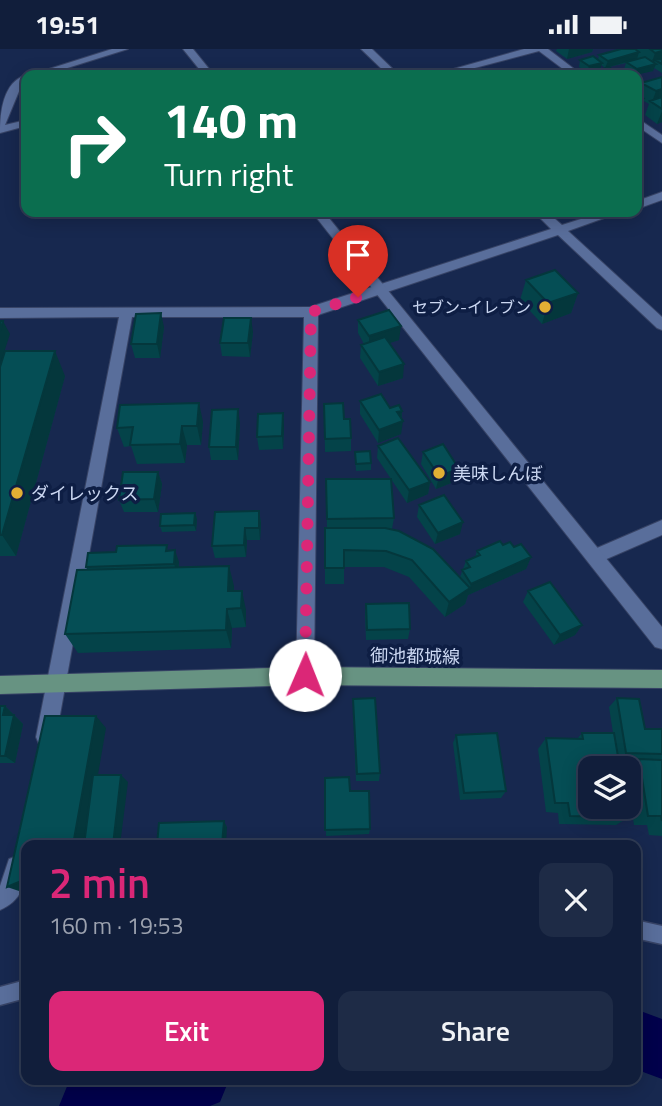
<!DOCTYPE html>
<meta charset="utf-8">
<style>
:root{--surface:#111e3b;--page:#1e2b46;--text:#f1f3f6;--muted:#9ca2af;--line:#303c55;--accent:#db2777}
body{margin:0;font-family:"Titillium Web","Noto Sans JP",sans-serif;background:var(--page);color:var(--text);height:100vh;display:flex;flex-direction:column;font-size:26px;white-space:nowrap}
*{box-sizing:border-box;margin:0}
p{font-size:23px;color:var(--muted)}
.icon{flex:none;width:38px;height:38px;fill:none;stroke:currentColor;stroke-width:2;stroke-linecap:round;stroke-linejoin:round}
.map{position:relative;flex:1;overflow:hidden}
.sheet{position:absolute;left:21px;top:791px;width:620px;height:245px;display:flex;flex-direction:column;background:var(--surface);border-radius:14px;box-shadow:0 4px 18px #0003,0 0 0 2px var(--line)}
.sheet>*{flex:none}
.guide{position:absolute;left:21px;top:21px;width:621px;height:147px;border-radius:14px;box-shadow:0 4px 18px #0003,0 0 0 2px var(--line);background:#0b6e4f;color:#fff;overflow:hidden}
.controls{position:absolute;left:578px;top:707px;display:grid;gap:14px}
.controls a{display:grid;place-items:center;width:63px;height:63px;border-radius:14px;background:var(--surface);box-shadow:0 4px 18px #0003,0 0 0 2px var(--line);font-size:35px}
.pin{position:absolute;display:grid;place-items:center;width:60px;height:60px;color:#fff;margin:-72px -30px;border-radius:50% 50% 50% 0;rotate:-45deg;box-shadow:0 0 7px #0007}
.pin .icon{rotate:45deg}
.me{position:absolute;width:77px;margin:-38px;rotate:1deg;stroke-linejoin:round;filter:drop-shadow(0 0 5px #0008)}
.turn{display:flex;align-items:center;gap:24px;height:147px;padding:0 28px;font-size:32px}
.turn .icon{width:91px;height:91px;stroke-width:2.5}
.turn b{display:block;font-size:49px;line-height:60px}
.round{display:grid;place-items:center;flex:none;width:74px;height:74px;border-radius:14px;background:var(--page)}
.headline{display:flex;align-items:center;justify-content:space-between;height:119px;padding:0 28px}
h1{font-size:42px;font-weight:600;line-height:52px;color:var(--accent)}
.button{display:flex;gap:14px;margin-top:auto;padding:14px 28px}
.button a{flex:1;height:80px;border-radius:14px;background:var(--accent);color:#fff;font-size:28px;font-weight:600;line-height:80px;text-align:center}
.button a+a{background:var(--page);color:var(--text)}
.status{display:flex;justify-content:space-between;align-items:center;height:49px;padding:0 35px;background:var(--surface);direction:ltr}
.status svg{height:19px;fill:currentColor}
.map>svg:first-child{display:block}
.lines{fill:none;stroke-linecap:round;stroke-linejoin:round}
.river{fill:#01004b;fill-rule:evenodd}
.service-casing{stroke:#374365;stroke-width:3}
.minor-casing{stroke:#374365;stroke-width:2}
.tertiary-casing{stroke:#374365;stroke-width:2}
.primary-casing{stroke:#374365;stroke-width:2}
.service{fill:#596e9b;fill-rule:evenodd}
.minor{fill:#596e9b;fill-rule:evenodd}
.tertiary{fill:#596e9b;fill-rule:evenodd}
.primary{fill:#679382;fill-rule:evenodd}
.wall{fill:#044349}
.shaded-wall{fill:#04373c}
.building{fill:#054e55;stroke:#04373c;stroke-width:2}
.route{stroke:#db2777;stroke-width:12;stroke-dasharray:0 21.6}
.poi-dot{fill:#e2af34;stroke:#0e1e44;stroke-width:2.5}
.labels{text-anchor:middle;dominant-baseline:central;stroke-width:7;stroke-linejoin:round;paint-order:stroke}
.far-poi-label{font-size:16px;fill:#ccd8f2;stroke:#0e1e44;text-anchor:end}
.poi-label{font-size:18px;fill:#ccd8f2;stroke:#0e1e44;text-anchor:start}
.street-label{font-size:18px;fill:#ccd8f2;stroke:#0e1e44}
</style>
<div class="status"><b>19:51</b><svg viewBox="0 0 49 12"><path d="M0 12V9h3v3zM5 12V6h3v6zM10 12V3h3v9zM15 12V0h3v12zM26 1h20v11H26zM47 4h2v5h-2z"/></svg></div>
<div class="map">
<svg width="662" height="1057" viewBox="0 0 662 1057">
<rect width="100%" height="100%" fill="#17284f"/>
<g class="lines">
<path class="river" d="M635,960L662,970V1030L635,1020Z
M78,1031H229L220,1053L210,1057H59L68,1035Z"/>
<defs>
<path id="service" d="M635,871L662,877V895L635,889Z
M26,931V949L0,956V938Z"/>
<path id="minor" d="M112,0H128L45,26H30Z
M361,0H372L399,26H388Z
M524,0H548L582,26H571L539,2L448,26H432Z
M26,26V33L22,35L5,76L26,71V77L0,84C0,63 3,33 26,26Z
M637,69L662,86V94L637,77Z
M662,143V151L637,160V152Z
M534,163H547L562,176L603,163H621L568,182L662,268V281L657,279L558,186L318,266L314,627L312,633L305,636L298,633L296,627L304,268H132L56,688L53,695L46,698L39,695L36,688L119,268L0,269V259L310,258L551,180Z
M662,471V486L602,512L596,514L590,512L587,507L590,502Z
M17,807L26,814C26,836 21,852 0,861V837L9,810Z"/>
<path id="tertiary" d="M183,0H193L214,26H204Z
M312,163H324L662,578V600L655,598Z"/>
<path id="primary" d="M305,618L662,621V639L305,636L0,645V627Z"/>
</defs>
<use href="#service" class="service-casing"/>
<use href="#minor" class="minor-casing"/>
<use href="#tertiary" class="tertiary-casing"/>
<use href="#primary" class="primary-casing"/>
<use href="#service" class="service"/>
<use href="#minor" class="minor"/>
<use href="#tertiary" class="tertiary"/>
<use href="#primary" class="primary"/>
</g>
<path class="wall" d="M557,0H593L592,3L567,10L556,2Z
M636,0H662V24L654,19L653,22L633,26L624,20L626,14L605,19L601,16L600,21L587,24L579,18L580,11H598L599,6Z
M662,28V73L657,75L645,66L649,55L642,51L641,56L637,57V44L638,45L641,34Z
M526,231L578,244L571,264L542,275L520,251Z
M358,271L399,291L389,294L403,329L378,337L360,309L361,296L364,295L358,284Z
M164,278L160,309H135L131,295Z
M253,283L250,308L222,307L220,294Z
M0,318L65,327L16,507H0Z
M360,352L402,362L401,385L378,394L360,365Z
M324,355L351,389V402L325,403Z
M203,373L201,396H187L185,414L137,415L131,397L124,398L117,379Z
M240,374L238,411H211L209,398Z
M284,377L283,400L259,401L257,388Z
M378,397L430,433L428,445L407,454L377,409Z
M355,403L371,414V421L356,422Z
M423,403L456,432L436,440L421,415Z
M158,423L162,435L158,463H124L119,451Z
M326,430L394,469L392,480L460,528L466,512L475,508L477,502L503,496L514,498L531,508L526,520L468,546L465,555L445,568L409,528L384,518H344V535H325V479H327Z
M419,456L460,485L435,495L417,468Z
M259,462L261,474L260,491H247L246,508L215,509L212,497Z
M195,464L197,470L196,482L162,483L160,477Z
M169,502L179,513V518L234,537V542L246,561V578L232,579L231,599L78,604L65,585L88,521L86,518L116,503Z
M528,542L582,576L575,586L554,596L523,553Z
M366,555L410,580L408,590L366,591L365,565Z
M617,649L645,680H662V787L649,786L647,776H634L628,737V719L636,712H619L629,768L616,776L559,775L558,764L546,763L538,700L546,689L577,690L582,684H613L609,658Z
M353,650L380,724L379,732H356L353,658Z
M0,657H5L23,675L15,714H0Z
M456,686L506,742L501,749L460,751L453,694Z
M325,729L350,742L370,780L369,785L326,787Z"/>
<path class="shaded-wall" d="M569,0H593L592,3L567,10Z
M662,2V15L655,11L653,16L656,15L653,22L635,26L637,20L651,16L655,4Z
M639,3L637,10L605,19L608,12Z
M602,14L600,21L587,24L589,17Z
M662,40V53H652L656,42Z
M643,49L641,56L637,57V50Z
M662,62V73L657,75Z
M578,244L571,264L542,275L548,254Z
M161,264L164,278L160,309L157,295Z
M251,269L253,283L250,308L248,294Z
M3,272L10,285L0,316V282Z
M401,277L399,291L369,301V287Z
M55,302L65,327L16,507L2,486Z
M404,315L403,329L378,337L379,323Z
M199,354L203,373L201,396L197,377Z
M238,360L240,374L238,411L236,398Z
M402,362L401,373L403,372L401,385L378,394L379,381L397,363Z
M283,364L284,377L283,400L282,387Z
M182,377L187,396L185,414L180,395Z
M459,420L456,432L436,440L439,427Z
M158,423L162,435L158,463L154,450Z
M430,433L428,445L407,454L409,441Z
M259,462L261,474L260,491L259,479Z
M195,464L197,470L196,482L194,476Z
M463,473L460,485L435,495L438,484Z
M245,479L247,491L246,508L244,496Z
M175,501L179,513L178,526L174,515Z
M531,508L526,520L468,546L465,555L445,568L449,553L470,539L471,535Z
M229,517L234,537L233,562L228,542Z
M242,542L246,561V578L241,559Z
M227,560L232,579L231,599L226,581Z
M582,576L575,586L554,596L560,586Z
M5,657L14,666H3Z
M14,666L23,675L15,714L5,707Z
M96,667L106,679L86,796H73Z
M121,726L128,733L120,796H113Z
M224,772L227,778L226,796H222Z
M26,830V842L22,843L7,838Z"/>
<path class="building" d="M621,0H635L639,3L608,12L599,6Z
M650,0H662V2L655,4Z
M593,7L602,14L589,17L580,11Z
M645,8L656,15L637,20L626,13Z
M662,10V15L655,11Z
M609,18L618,25L614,26H601L596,22Z
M662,28V40L656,42L641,34Z
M637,44L643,49L637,50Z
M662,48V60L650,52Z
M555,221L578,244L548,254L526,231Z
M389,261L401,277L369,287L358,271Z
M161,264L157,295H131L136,265Z
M224,269H251L248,294H220Z
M0,272H3L0,282Z
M385,288L404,315L379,323L361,296Z
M5,302H55L2,486H0V318Z
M381,345L390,359L399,356L402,362L397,363L403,372L379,381L360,352Z
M199,354L197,377H182L180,395L130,396L133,378L117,379L120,356Z
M343,354L344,370H350L351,389L325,390L324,355Z
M238,360L236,398H209L212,361Z
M283,364L282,387L257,388L258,365Z
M398,389L430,433L409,441L378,397Z
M443,395L459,420L439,427L423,403Z
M370,402L371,414L356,415L355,403Z
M123,423H158L154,450L119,451Z
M326,430H391L394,469L327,470Z
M444,446L463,473L438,484L419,456Z
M259,462V479H245L244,496L212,497L215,463Z
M195,464L194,476L160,477L161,465Z
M325,479H385L399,482L433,500L470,539L449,553L412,511L386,502L344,501V519H325Z
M500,492L503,496L510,493L514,498L521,495L531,508L471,535L462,521L470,518L466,512L480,506L477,502Z
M167,496L166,502L175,501L174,515L86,518L88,504L116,503L117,497Z
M229,517L228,542H242L241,559L227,560L226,581L65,585L77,521Z
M550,533L582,576L560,586L528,542Z
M409,554L410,580L367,581L366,555Z
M375,649L380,724L357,725L353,650Z
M617,649L639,650L645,680H662V705L626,704Z
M0,657H5L3,666H14L5,707H0Z
M45,667H96L73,796H26V830L7,838Z
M497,684L506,742L464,744L456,686Z
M582,684H614L620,719H590V758H627L629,768L570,767L568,754H555L546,689L583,690Z
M639,710L662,711V772L661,767H648Z
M93,726H121L113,796H84Z
M349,728L350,742H369L370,780L325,781V729Z
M224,772L222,796H157L159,774Z"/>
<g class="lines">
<path class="route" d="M305,626L311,263L358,248"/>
</g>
<g class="poi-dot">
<circle cx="545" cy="258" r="7"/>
<circle cx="439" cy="424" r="7"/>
<circle cx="17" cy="444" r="7"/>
</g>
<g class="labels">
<g class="far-poi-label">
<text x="531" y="258">セブン-イレブン</text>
</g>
<g class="poi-label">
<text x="453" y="424">美味しんぼ</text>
<text x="31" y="444">ダイレックス</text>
</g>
<g class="street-label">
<text transform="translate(415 607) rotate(1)">御池都城線</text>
</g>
</g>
</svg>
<div class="controls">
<a><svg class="icon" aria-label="layers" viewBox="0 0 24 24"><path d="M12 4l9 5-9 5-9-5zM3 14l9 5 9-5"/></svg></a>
</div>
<div class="pin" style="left:358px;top:248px;background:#d93025"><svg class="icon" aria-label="arrive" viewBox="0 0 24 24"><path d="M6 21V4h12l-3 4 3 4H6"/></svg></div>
<svg class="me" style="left:305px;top:626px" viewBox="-20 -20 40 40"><circle r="19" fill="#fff"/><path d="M0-13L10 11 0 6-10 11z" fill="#db2777"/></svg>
<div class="guide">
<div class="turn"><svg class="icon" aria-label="right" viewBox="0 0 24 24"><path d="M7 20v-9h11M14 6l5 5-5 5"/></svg><div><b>140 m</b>Turn right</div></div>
</div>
<section class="sheet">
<div class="headline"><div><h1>2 min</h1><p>160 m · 19:53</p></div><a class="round"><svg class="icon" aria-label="close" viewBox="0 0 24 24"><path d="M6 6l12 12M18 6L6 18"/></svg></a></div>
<div class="button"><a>Exit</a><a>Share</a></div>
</section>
</div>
